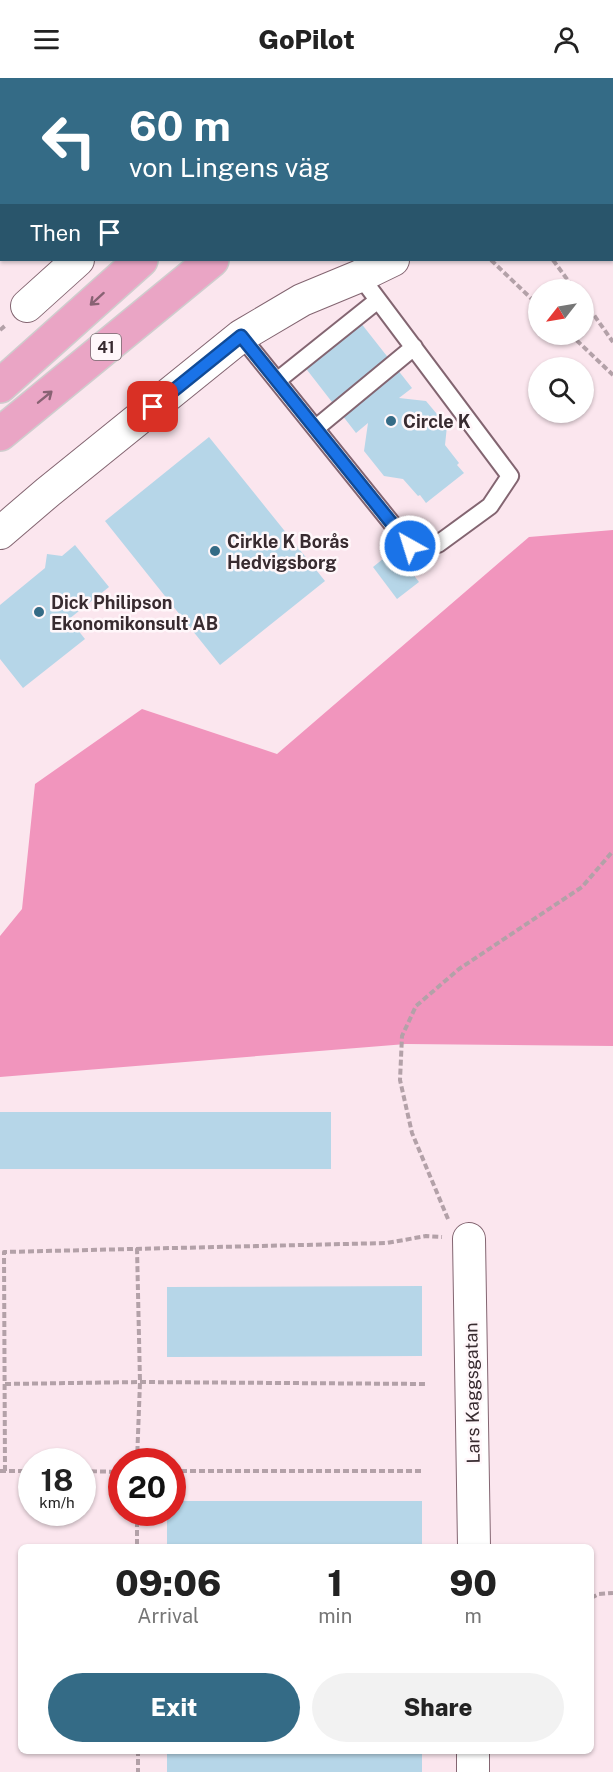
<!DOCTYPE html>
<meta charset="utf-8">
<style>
:root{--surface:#fff;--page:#f2f2f2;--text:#222;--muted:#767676;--accent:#346b86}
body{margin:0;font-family:"Public Sans",sans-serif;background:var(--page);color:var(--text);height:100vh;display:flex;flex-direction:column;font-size:22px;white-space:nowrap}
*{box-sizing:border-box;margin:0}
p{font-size:20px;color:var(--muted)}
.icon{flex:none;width:33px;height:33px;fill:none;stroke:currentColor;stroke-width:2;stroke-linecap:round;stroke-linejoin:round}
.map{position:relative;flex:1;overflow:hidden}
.sheet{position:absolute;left:18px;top:1466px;width:576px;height:210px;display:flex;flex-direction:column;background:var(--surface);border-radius:9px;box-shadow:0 2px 4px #0004}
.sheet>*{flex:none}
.hud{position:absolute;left:0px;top:0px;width:614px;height:183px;box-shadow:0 2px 4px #0004;background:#346b86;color:#fff;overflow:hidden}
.needle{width:39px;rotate:239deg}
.buttons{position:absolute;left:528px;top:201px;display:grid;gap:12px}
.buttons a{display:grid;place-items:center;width:66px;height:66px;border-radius:50%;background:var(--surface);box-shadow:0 2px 4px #0004;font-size:30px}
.speed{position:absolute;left:18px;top:1370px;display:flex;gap:12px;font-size:30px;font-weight:700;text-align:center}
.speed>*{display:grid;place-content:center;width:78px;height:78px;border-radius:50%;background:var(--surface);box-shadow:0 2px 4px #0004;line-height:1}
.speed small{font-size:15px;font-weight:400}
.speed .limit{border:9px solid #d22;background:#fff;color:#111}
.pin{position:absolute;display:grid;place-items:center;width:51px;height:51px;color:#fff;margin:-26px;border-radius:12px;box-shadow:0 3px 9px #0006}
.me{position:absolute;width:66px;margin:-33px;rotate:321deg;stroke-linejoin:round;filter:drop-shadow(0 0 4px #0008)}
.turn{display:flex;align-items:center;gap:21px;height:126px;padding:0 30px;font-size:27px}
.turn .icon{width:78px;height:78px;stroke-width:2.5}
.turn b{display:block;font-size:42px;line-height:51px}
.then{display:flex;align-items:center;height:57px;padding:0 30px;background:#0003;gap:12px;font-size:22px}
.eta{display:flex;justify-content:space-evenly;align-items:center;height:102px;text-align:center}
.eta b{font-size:36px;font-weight:800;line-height:42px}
.button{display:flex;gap:12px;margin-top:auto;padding:12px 30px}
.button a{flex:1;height:69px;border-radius:36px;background:var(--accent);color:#fff;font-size:24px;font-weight:800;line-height:69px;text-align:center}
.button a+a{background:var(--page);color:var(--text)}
header{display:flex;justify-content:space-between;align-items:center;height:78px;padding:0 30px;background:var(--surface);font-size:27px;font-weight:800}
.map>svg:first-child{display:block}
.green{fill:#fdb0d0}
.forest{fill:#f195bd}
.building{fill:#b6d6e8}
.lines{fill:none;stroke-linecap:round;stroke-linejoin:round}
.service-casing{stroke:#836571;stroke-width:20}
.minor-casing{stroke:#836571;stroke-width:34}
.primary-casing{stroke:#cfcccd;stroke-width:36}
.path{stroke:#b3a1a8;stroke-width:4;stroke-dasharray:6 3;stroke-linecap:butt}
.service{stroke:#fff;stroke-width:16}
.minor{stroke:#fff;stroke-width:32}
.primary{stroke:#eaa5c5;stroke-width:33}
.oneway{stroke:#886273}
.route-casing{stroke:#114b97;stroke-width:15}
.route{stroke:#1a73e8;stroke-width:10}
.poi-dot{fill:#346b86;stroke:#fff7fa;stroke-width:2}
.labels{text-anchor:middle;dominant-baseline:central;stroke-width:5;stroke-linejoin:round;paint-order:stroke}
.shield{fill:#fff7fa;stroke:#74686d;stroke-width:1.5}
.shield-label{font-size:16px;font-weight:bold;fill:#382b30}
.poi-label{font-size:18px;font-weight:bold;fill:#382b30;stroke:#fff7fa;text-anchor:start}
.street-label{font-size:18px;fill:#382b30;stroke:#fff7fa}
</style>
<header><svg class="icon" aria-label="menu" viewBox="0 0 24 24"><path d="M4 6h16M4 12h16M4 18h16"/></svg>GoPilot<svg class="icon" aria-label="person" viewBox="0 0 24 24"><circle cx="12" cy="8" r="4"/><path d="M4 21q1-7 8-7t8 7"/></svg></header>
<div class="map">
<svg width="613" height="1694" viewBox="0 0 613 1694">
<rect width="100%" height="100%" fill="#fbe6ee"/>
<path class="green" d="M0,0H184L182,2H2V140H0Z"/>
<path class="forest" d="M613,452V968L406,966L0,999V858L22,831L35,706L142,631L277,676L529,459Z"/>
<path class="building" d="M353,235L412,310L399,320L426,323L447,348L445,367L459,385L457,387L464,395L426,425L420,417L418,418L403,401L384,398L364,373L368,345L356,355L297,279Z
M209,359L325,503L220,587L105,443Z
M75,467L109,509L69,541L85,561L23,610L0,581V527L45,490L47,476L62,478Z
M394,472L419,504L397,521L373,489Z
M0,1034H331V1091H0Z
M422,1208V1278L167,1279V1209Z
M172,1423H422V1468H167V1434H172Z
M167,1672H422V1694H167Z"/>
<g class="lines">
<defs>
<path id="service" d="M612,21L613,20
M612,48H613
M612,89L613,91
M241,258L410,468L438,466L490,428L510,398L360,198
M278,302L378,222
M316,350L414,269"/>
<path id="minor" d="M522,0L523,2
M557,0L558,2
M254,2L255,0
M27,228L78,182
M0,455L48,414L241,258L302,222L360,198L393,182
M469,1161L474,1468
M473,1694V1672"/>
<path id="primary" d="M335,2L337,0
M414,2L416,0
M0,308L141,182
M0,356L212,182"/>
</defs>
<use href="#service" class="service-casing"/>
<use href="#minor" class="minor-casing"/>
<use href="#primary" class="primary-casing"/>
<path class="path" d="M491,182L538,227
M553,182L575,212
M584,223L613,264
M0,252L6,247
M570,256L613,297
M448,1141L412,1055L400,1002L402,958L416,928L459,891L582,809L613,773
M5,1306L140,1304L425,1306
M137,1383L140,1304L137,1170
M0,1393H32
M5,1393L4,1174L387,1165L426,1158L442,1159
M82,1393L122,1394
M172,1393H424
M137,1434V1468
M591,1520L599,1516L613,1515
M138,1672V1694"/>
<use href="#service" class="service"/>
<use href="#minor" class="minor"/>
<use href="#primary" class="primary"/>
</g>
<defs><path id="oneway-shaft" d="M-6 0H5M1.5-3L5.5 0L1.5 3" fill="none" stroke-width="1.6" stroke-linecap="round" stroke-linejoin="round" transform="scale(1.5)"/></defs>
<g class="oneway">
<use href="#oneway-shaft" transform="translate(97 221) rotate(138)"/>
<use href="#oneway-shaft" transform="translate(45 319) rotate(-39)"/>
</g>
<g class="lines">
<defs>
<path id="route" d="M153,329L241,258L410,468"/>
</defs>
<use href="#route" class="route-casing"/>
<use href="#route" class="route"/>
</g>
<g class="poi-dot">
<circle cx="391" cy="343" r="6"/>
<circle cx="215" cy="473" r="6"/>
<circle cx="39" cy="534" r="6"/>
</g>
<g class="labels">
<rect class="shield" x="91" y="256" width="30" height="26" rx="4.5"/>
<g class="shield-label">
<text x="106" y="269">41</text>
</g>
<g class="poi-label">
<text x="403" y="343">Circle K</text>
<text x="227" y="463">Cirkle K Borås<tspan x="227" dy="21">Hedvigsborg</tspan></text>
<text x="51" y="524">Dick Philipson<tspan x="51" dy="21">Ekonomikonsult AB</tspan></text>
</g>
<g class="street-label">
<text transform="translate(472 1315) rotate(-91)">Lars Kaggsgatan</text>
</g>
</g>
</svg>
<div class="buttons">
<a><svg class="needle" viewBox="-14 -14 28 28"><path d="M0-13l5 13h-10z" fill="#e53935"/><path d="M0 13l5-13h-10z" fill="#767676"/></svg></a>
<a><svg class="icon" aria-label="search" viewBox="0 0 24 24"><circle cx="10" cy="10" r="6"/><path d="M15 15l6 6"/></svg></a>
</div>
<div class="speed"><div>18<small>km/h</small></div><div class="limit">20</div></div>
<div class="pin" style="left:153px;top:329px;background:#d93025"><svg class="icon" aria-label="arrive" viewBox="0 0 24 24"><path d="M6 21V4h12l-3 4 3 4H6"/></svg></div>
<svg class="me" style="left:410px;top:468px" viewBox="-20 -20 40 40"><circle r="17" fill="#1a73e8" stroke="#fff" stroke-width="3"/><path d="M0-11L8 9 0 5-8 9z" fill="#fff"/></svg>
<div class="hud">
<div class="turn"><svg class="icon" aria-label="left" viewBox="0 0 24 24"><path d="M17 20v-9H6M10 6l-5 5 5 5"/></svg><div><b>60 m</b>von Lingens väg</div></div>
<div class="then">Then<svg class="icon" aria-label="arrive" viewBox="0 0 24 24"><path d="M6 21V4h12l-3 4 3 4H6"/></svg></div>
</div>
<section class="sheet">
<div class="eta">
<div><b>09:06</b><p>Arrival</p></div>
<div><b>1</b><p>min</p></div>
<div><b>90</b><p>m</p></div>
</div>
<div class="button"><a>Exit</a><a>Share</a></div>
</section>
</div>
